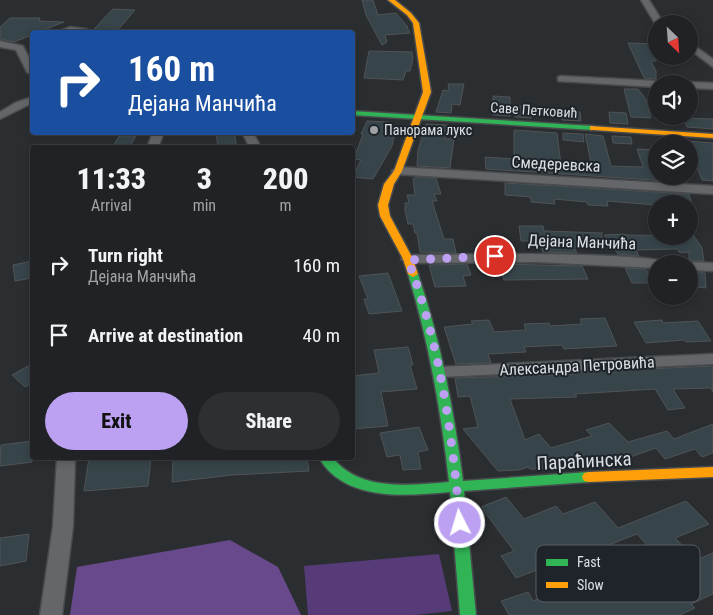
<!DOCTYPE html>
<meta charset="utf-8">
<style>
:root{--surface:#202225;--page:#2d2f32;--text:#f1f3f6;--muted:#a2a4a7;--line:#3d3f42;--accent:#bca0f2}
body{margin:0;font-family:"Roboto Condensed",sans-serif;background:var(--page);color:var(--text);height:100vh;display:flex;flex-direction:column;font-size:19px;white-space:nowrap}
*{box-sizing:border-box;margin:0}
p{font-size:16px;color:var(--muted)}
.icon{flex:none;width:28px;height:28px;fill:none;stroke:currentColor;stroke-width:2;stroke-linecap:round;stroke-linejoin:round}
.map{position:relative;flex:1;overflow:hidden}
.sheet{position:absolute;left:30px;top:145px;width:325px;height:315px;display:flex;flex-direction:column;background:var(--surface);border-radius:5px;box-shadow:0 2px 8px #0003,0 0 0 1px var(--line)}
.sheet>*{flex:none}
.top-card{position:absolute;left:30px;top:30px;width:325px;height:105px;border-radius:5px;box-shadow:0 2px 8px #0003,0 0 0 1px var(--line);background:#1a4fa0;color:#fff;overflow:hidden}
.needle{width:32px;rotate:155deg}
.fabs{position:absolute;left:648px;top:15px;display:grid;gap:10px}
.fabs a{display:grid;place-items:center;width:50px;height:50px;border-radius:50%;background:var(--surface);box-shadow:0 2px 8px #0003,0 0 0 1px var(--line);font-size:25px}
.pin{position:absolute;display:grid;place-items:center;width:42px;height:42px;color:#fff;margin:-21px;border:2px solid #fff;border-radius:50%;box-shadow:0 1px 5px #0007}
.me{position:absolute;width:55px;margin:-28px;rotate:355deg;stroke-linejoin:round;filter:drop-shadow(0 0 4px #0008)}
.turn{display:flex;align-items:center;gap:18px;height:105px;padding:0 15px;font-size:22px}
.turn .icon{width:65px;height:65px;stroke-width:2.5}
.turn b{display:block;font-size:35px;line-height:42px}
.eta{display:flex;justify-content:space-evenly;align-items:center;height:85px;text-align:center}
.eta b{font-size:30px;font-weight:800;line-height:35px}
.button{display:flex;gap:10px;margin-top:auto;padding:10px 15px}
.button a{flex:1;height:58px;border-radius:30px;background:var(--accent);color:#111;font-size:20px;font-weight:800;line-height:58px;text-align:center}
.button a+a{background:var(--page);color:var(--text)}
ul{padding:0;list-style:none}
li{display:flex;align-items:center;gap:15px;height:70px;padding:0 15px}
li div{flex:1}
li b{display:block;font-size:19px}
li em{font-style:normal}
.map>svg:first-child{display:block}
.green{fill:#573b78}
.forest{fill:#684a8c}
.building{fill:#37454a;stroke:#505356;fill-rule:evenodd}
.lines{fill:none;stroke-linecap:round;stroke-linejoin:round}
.street-casing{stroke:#484b4d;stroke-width:3}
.fast-casing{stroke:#484b4d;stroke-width:3}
.slow-casing{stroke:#484b4d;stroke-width:3}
.street{fill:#646669;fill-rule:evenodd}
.fast{fill:#30b455;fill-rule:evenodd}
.slow{fill:#ff9f0a;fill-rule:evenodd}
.route{stroke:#bca0f2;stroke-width:9;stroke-dasharray:0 16.2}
.poi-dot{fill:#9ea2a5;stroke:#1e242a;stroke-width:2}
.labels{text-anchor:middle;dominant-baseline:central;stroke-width:4;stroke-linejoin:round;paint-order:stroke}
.far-street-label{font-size:14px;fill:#dce0e4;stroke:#1e242a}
.far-poi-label{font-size:14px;fill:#dce0e4;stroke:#1e242a;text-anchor:start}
.street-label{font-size:16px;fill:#dce0e4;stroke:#1e242a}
.near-street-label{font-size:19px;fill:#dce0e4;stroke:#1e242a}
.key{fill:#1e242a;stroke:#575c62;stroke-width:1}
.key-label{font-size:14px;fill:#dce0e4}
</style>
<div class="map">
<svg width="713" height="615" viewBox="0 0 713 615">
<rect width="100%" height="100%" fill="#2b2e31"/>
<path class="green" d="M439,554L452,611L415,615H308L304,566Z"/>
<path class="forest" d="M230,540L278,567L301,615H70L77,567Z"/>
<path class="building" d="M362,0H373L378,15L396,13L408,27H407L410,33L385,35L387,42L382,45L366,15Z
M113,9L135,10L117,31L94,29Z
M10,18H40L39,21L64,22L39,32H32V35L14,42L0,39V27Z
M628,43L656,44V61H651L656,71V79L644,78Z
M369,51L412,52L413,59L410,71H406L403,80L364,78Z
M448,84H464L460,105L452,104L451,113L436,112L443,90L449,91Z
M624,89H638L645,98L651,118L631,117Z
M493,96L510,97V116L493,115Z
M515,106L532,107L531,118L515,117Z
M561,110L580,112L581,121L562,120Z
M609,112L626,113L628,124L610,123Z
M683,118L713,119V129L687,127Z
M367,121L389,122L383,136L394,137L392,146L373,179L352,177L361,160L354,159L363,134H361Z
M426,124L448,125L445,139H454L450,168L417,166L418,150Z
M514,130L557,133L561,165L592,167L585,134L603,136L611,166L643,167L637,149L656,150V176H681L684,182L486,169L485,157L514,159Z
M216,132H234L237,148H218Z
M563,133L583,134L584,142L563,140Z
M119,136H136L129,148H112Z
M612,136L631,137L632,144L613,143Z
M687,141L713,143V181L702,180Z
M416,177L436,178L441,194H434L437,201H432L444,239H453L456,253L420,252L417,233H415L413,224H408L405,210V203H409L407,195H415L413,179Z
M505,183L689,194L692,204L656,205L607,201L608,206L588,205L587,202L554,199L555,204L531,202V197L505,195Z
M519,226H543L544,231L603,233L601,234L605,245L586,244L585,242L574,248L577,253L543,252L539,241H521Z
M624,234L625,235L694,236L702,248L704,261L689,260V252L680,253L677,249L636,250L639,256L618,254L604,235Z
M32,261V278L15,281L13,265Z
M467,264L471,275L463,276L466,286L435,287L429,265Z
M499,264L582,266L588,279L504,280Z
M625,268L646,269L653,283H632Z
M689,272L705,273L706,288L689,286Z
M388,273L402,311L369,314L364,299H368L359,276Z
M605,318L617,346L564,349L562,345L524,347L526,352L488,354L491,363L456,364L444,327L473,324L471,321L489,320L494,332L526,330L524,324L549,323L550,326L582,324L580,319Z
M662,320L663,323L698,321L711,341L686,342L684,340L646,343L634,322Z
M408,347L413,365H410L417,389L381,392L388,426L352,429V376L379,373L374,350Z
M32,364V383L25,387L12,375Z
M713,366V392L711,388L673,389L685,408L668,410L655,389L575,394L577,397L510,399L525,440L539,434L551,448L592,436L586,430L609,423L628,442L667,431L674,439L713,424V453L702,457L695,449L665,459L656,448L616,462L611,457L577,466L570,458L541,469H530L528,467L519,470L498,471L463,429L478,427L470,396L458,397L455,378L578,374V372Z
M419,427L428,450L418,452L421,469L403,470L400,455L387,457L380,433Z
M32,441V462L0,466L1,445Z
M89,458H151L148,486L84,491Z
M173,458H307L309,471L233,475L172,482Z
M506,497L524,519L556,506L563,514L595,502L618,528L686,501L709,524L675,538L696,560L713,553V594L691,604L695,608L680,615H509L501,601L528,592L533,601L578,583L560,561L516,578L501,556L514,551L481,507ZM637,534L674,575L629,595L611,576L615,574L596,550Z
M29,534L26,561L0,566V538Z"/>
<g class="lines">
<defs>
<path id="street" d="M641,0H649L664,24L656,25Z
M70,27L86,29L90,32H58Z
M0,41L23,46L32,64V75L27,72L16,50L0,47Z
M689,42L713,59V67L689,49Z
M561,76L658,81L663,84H656V87L558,81V77Z
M689,82L713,83V89L689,88V84H685Z
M32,97V103L0,119V112L15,103Z
M153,132H164L158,148H147Z
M242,132H253L261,148H250Z
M398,167L713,186V194L394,174L392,171Z
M504,254C526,254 662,254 671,264H656V268L536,262L408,263L401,259L408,255Z
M689,262L713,263V271L689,270V264H684Z
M713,354V364L440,377L434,376L432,372L434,368L440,367Z
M57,458H75L73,526L62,615H40L53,526Z"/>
<path id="fast" d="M352,111L593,126L597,128L593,130L352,115Z
M413,271L418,274C441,342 454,410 463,481L589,472L594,473L596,477L594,481L589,482L464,491L476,615H460L450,492C406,496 345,502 319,458H333C360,492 410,485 449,482C441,411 429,342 408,274Z"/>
<path id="slow" d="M388,0H395L411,13L419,23L431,92L402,171L394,184L388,205L390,216L413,259L418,274L413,277L408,274L403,259L380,216L378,205L384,184L394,171L423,92L413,23L407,15Z
M590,126L713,134V138L593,130H590Z
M713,467V477L589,482L584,481L582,477L584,473L589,472Z"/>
</defs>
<use href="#street" class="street-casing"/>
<use href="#fast" class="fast-casing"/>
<use href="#slow" class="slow-casing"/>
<use href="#street" class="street"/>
<use href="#fast" class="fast"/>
<use href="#slow" class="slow"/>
</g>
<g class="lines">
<path class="route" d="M460,523C452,433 440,344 408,260L495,256"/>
</g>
<circle class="poi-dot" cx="374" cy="130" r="5"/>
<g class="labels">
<g class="far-street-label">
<text transform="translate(534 110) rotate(4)">Саве Петковић</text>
</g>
<g class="far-poi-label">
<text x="384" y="130">Панорама лукс</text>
</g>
<g class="street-label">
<text transform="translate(556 164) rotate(3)">Смедеревска</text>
<text transform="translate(582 242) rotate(2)">Дејана Манчића</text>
<text transform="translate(577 366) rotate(-3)">Александра Петровића</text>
</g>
<g class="near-street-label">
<text transform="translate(584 461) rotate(-3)">Параћинска</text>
</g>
</g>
<rect x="536" y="545" width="164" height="57" rx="8" class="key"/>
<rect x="546" y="559" width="22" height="7" fill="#30b455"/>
<rect x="546" y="582" width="22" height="6" fill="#ff9f0a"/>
<g class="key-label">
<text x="577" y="567">Fast</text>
<text x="577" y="590">Slow</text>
</g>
</svg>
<div class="fabs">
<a><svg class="needle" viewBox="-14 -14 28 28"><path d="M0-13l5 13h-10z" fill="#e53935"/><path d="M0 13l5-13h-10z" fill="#a2a4a7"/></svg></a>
<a><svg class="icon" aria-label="sound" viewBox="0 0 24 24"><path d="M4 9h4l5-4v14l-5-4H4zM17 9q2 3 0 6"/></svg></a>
<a><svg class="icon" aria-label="layers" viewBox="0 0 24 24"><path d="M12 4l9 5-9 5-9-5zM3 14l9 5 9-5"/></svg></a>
<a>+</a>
<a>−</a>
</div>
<div class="pin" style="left:495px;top:256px;background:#d93025"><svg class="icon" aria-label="arrive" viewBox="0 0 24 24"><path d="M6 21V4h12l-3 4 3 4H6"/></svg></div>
<svg class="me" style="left:460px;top:523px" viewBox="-20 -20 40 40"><circle r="17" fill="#bca0f2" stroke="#fff" stroke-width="3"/><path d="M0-11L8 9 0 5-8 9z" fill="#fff"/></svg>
<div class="top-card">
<div class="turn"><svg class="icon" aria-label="right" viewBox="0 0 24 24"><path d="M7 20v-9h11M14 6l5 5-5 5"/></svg><div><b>160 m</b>Дејана Манчића</div></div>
</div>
<section class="sheet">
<div class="eta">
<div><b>11:33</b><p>Arrival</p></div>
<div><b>3</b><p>min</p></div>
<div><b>200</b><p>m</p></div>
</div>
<ul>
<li><svg class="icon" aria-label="right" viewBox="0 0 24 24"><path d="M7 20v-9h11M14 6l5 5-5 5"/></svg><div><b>Turn right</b><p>Дејана Манчића</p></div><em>160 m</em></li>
<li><svg class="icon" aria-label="arrive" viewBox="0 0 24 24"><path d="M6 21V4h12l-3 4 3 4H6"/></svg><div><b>Arrive at destination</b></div><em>40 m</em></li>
</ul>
<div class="button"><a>Exit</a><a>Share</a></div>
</section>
</div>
